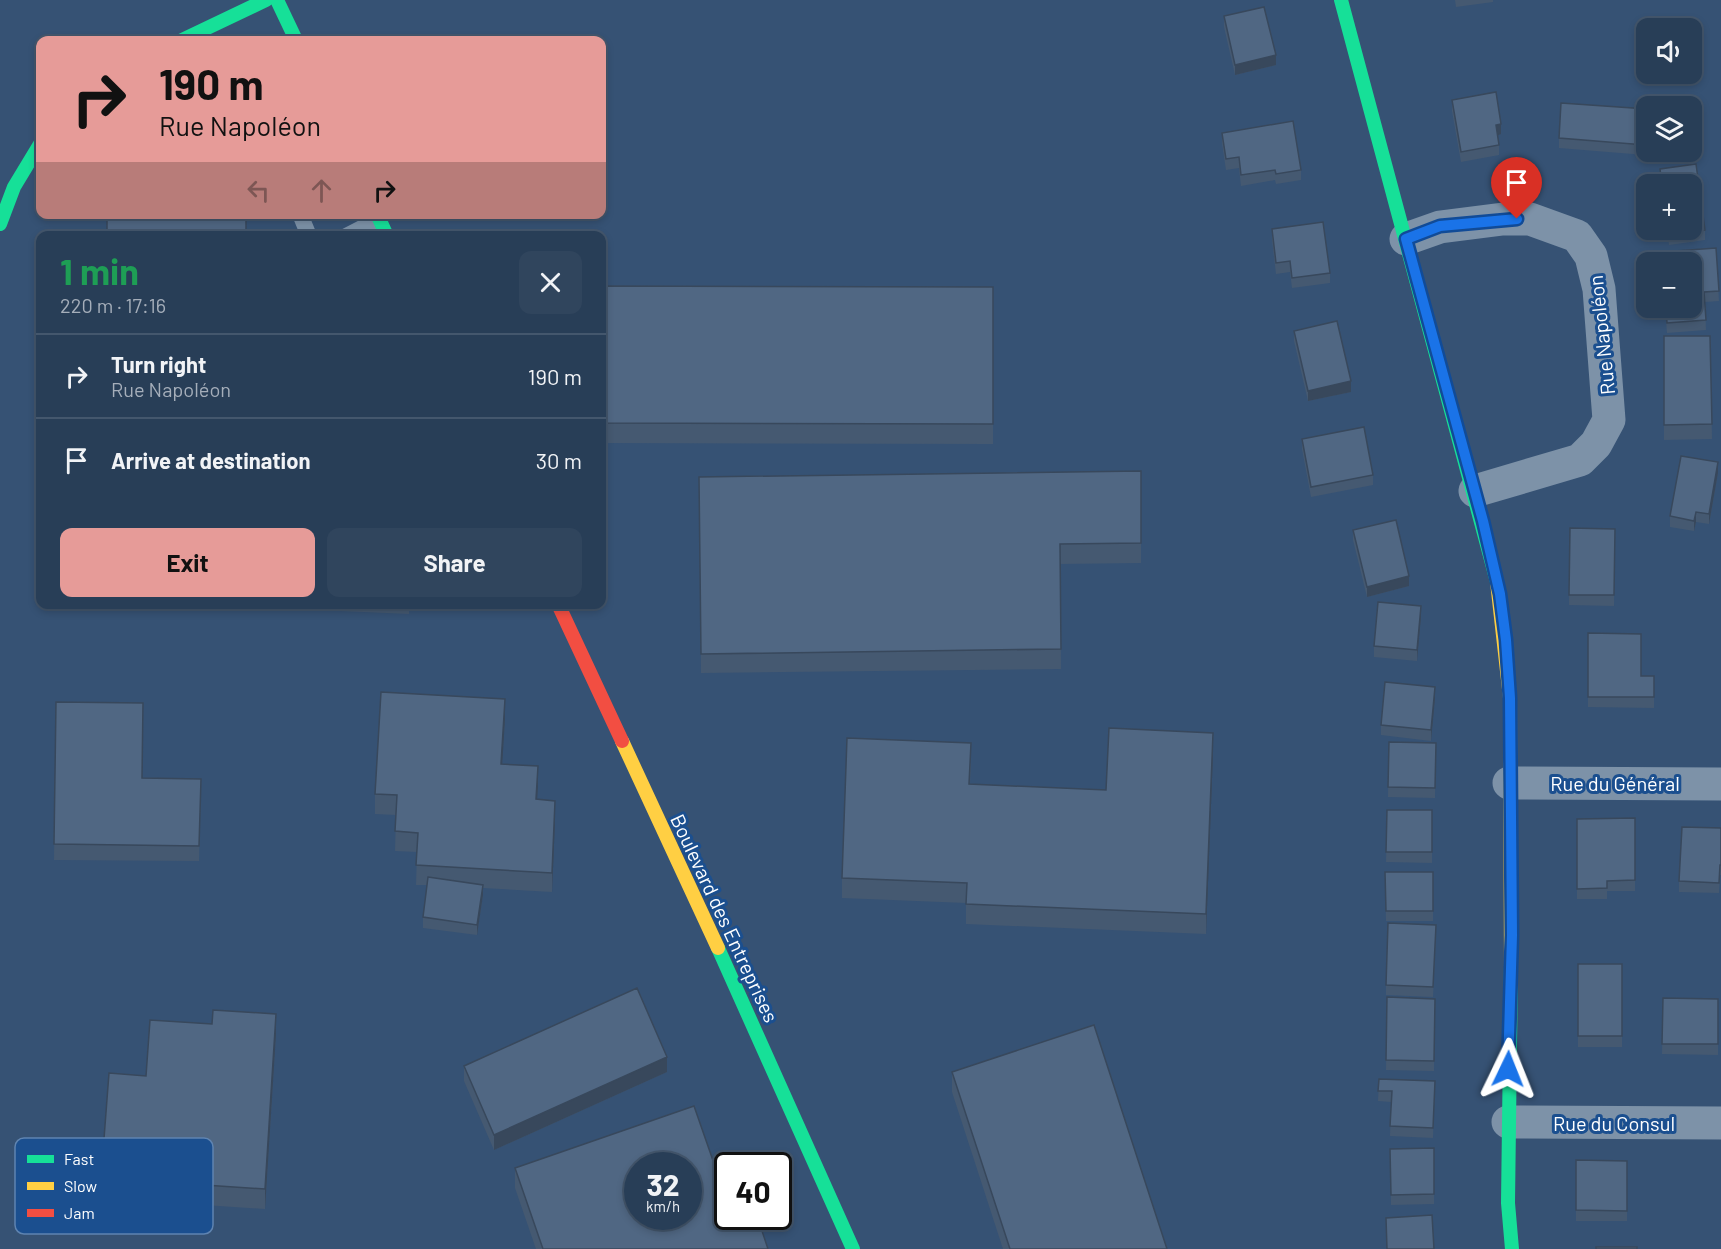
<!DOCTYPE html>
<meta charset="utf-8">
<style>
:root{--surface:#283e57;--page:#30455d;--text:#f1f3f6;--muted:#a5aeba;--line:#44576d;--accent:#e69b98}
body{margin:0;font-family:Barlow,sans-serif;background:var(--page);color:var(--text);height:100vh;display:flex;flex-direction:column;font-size:22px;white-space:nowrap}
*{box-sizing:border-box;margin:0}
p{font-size:20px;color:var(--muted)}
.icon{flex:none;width:33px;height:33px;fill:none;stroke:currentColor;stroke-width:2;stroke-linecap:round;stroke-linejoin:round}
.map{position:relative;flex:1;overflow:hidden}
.details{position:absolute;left:36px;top:231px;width:570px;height:378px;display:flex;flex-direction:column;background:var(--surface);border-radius:12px;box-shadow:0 3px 9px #0003,0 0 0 2px var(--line)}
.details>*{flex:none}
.guide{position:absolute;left:36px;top:36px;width:570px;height:183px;border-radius:12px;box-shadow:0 3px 9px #0003,0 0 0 2px var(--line);background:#e69b98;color:#111;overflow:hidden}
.controls{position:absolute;left:1636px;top:18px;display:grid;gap:12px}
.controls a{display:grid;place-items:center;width:66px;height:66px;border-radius:12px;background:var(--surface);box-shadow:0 3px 9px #0003,0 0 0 2px var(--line);font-size:30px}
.speed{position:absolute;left:624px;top:1152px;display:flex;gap:12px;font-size:30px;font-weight:700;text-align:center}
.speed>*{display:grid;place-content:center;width:78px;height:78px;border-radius:50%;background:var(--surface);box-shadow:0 3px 9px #0003,0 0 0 2px var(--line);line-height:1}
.speed small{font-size:15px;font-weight:400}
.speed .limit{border:3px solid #111;border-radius:9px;background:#fff;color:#111}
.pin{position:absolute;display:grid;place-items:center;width:51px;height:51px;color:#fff;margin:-62px -26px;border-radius:50% 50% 50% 0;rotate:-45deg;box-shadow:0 0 6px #0007}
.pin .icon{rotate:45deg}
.me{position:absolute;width:66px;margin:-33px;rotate:2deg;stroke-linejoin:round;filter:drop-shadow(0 0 4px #0008)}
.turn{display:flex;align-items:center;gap:21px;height:126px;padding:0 24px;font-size:27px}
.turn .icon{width:78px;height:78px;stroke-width:2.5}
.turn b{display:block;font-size:42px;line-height:51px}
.lanes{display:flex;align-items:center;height:57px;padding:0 24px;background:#0003;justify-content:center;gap:30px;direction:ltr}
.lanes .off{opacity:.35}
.round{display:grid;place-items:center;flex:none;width:63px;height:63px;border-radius:12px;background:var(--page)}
.overview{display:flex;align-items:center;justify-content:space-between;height:102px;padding:0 24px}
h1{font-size:36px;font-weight:700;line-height:45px;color:#1e9e55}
.action{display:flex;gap:12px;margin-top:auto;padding:12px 24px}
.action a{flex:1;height:69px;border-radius:12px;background:var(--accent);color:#111;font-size:24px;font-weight:700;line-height:69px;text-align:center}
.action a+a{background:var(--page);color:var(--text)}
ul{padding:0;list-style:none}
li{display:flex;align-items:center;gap:18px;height:84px;padding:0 24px;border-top:2px solid var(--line)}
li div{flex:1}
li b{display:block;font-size:22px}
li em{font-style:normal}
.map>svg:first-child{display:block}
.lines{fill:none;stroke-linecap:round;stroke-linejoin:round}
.lane{stroke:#7d92a8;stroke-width:16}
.street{stroke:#7d92a8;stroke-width:33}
.fast{stroke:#16e098;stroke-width:14}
.slow{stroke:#ffcf43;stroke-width:14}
.jam{stroke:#f24e42;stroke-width:14}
.wall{fill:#455971}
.shaded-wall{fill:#38485c}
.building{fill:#506783;stroke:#38485c;stroke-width:1.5;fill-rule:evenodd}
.route-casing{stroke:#114b97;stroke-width:15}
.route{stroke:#1a73e8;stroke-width:10}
.labels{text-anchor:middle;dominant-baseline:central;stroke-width:6;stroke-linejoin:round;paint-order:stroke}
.street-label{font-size:20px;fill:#fff;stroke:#1b4f8f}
.key{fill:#1b4f8f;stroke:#5f84b1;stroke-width:1.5}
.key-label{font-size:16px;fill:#fff}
</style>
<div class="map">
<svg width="1721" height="1249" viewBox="0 0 1721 1249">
<rect width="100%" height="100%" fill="#365274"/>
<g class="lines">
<path class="lane" d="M300,214L309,236
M346,236L379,219"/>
<path class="street" d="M1406,239L1440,227L1503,219H1530L1577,236L1591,256L1599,289L1609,420L1596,444L1580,460L1475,491
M1509,783L1721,784
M1508,1122L1721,1123"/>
<path class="fast" d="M277,0L296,40
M1341,0L1497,582
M182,40L266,0
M377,214L387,236
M0,224L14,187L40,144
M718,948L853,1249
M1511,966L1508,1203L1512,1249"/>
<path class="slow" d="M1497,582L1510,698L1511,966
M622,741L718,948"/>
<path class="jam" d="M558,604L622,741"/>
</g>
<path class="wall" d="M1455,0H1493V2L1456,7Z
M1224,16L1276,65L1235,75L1224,27Z
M1452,100L1501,134L1497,135L1499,145V155L1461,162L1452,111Z
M1647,109L1645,155L1559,148V138Z
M1222,133L1301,170V180L1276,184L1275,180L1241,186L1239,168L1226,170L1222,143Z
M1696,164L1705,230V240L1669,245L1667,230H1692V184H1660V169Z
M1272,229L1330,273V283L1292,288L1290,272L1276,274L1272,240Z
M1716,248L1719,301L1705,302L1706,330L1667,333L1665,308H1692V262H1662V252Z
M602,286L993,287V444L602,443Z
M1294,331L1351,392L1308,401L1294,341Z
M1664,336H1710L1712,439L1664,440Z
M1302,439L1373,475V485L1311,497L1302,449Z
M1141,471V563L1060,564L1061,669L701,673L699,477Z
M1718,473L1709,524L1696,522L1694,531L1670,527V516Z
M1570,528L1615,529L1614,606L1569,605Z
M1353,530L1409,586L1367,597L1353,540Z
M294,604H409V614L294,609Z
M1421,616L1417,661L1374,657V646Z
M1588,633L1641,676H1654V708L1588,707Z
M1435,698L1431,741L1381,735V725Z
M56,702L142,778L201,779L199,861L54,860Z
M505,719L502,764L538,786L537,799L555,820L552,892L483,888V895L477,935L423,928V917L427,885H416L417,852L395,851L396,815L375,814V794Z
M1389,742L1436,743L1435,798L1388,797Z
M1213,753L1206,934L966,924V903L842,898V878L971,763L970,784L1106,790Z
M1387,810H1432V863L1386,862Z
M1635,818V891H1607V899H1577V819Z
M1721,828V875H1720L1719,893L1679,892V881Z
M1385,872H1433V921H1386Z
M1436,936L1433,997L1386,995V985Z
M1578,964H1622V1047H1578Z
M1387,997L1435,999L1434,1071L1386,1070Z
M1663,998L1718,999V1055L1662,1054Z
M276,1034L265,1209L101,1198V1178L146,1076Z
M464,1066L667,1072L494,1150L464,1081Z
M952,1072L1167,1249H1003L952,1092Z
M1379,1079L1435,1081L1433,1138L1390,1136L1391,1102L1378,1101Z
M1434,1148V1204L1391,1205L1390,1149Z
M1576,1160L1627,1161V1221H1576Z
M515,1168L724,1192L768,1249H536L515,1188Z"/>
<path class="shaded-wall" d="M1276,55V65L1235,75V65Z
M1647,119V129L1645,155V145Z
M1501,124V134L1496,136V125Z
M1351,381V392L1308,401V391Z
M1718,462V473L1709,524V514Z
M1696,512V522L1694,531V521Z
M1409,576V586L1367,597V587Z
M1421,606V616L1417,661V650Z
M1435,687V698L1431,741V730Z
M505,699V719L501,784V764Z
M1213,733V753L1206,934V914Z
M538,766V786L536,819V799Z
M555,801V820L552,892V873Z
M483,885V895L477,935V925Z
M276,1014V1034L265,1209V1189Z
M667,1057V1072L494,1150V1135Z"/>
<path class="building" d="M1264,7L1276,55L1235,65L1224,16Z
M1496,92L1501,124L1496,125L1499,145L1461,152L1452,100Z
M1561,103L1647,109L1645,145L1559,138Z
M1293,121L1301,170L1276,174L1275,170L1241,175L1239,157L1226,159L1222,133Z
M1696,164L1705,230L1669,235L1668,230H1692V184H1662L1660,169Z
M107,214H246V236H107Z
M1323,222L1330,273L1292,278L1290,261L1276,263L1272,229Z
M1716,248L1719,291L1704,292L1706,320L1667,323L1666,308H1692V262H1663L1662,252Z
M602,286L993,287V424L602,423Z
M1337,321L1351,381L1308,391L1294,331Z
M1664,336H1710L1712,424L1664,425Z
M1364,427L1373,475L1311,487L1302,439Z
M1681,456L1718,462L1709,514L1696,512L1694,521L1670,516Z
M1141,471V543L1060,544L1061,649L701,654L699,477Z
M1396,520L1409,576L1367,587L1353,530Z
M1570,528L1615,529L1614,595H1569Z
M1378,602L1421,606L1417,650L1374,646Z
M1588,633L1641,634V676H1654V697H1588Z
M1385,682L1435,687L1431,730L1381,725Z
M381,692L505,699L501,764L538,766L536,799L555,801L552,873L416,865L418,833L395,831L397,795L375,794Z
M56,702L143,703L142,778L201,779L199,846L54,844Z
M1109,728L1213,733L1206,914L966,904L967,883L842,878L847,738L971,743L969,784L1106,790Z
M1389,742L1436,743L1435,788L1388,787Z
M1387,810H1432V852H1386Z
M1635,818V880L1607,881V888L1577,889V819Z
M1682,827L1721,828V865H1720L1719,883L1679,881Z
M1385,872H1433V911H1386Z
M428,877L483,885L477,925L423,917Z
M1388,923L1436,925L1433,987L1386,985Z
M1578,964H1622V1036H1578Z
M637,988L667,1057L494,1135L464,1066Z
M1387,997L1435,999L1434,1061L1386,1060Z
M1663,998L1718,999V1044H1662Z
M213,1010L276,1014L265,1189L101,1178L109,1073L146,1076L150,1020L212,1024Z
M1094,1025L1167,1249H1010L952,1072Z
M1379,1079L1435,1081L1433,1128L1390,1126L1392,1091H1378Z
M694,1106L724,1192L728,1191V1216H757L768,1249H543L515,1168ZM638,1166H688V1216H638Z
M1434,1148V1194L1391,1195L1390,1149Z
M1576,1160L1627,1161V1211L1576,1210Z
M1432,1215L1434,1249H1387L1386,1218Z
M1596,1247H1637V1249H1596Z"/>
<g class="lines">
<defs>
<path id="route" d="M1508,1069L1512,935L1510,698L1506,640L1500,594L1483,521L1406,239L1440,226L1517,219"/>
</defs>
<use href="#route" class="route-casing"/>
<use href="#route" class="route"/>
</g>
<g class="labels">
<g class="street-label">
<text transform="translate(1601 335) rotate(-96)">Rue Napoléon</text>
<text x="1615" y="783">Rue du Général</text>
<text transform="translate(725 918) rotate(65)">Boulevard des Entreprises</text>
<text x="1614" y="1123">Rue du Consul</text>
</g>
</g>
<rect x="15" y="1138" width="198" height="96" rx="9" class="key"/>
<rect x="27" y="1155" width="27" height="8" fill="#16e098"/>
<rect x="27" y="1182" width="27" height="8" fill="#ffcf43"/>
<rect x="27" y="1209" width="27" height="8" fill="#f24e42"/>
<g class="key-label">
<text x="64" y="1165">Fast</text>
<text x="64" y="1192">Slow</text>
<text x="64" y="1219">Jam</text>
</g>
</svg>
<div class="controls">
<a><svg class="icon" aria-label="sound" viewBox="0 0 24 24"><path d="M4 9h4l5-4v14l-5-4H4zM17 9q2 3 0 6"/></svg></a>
<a><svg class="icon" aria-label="layers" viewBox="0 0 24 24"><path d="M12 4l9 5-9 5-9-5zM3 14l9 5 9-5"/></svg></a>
<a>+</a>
<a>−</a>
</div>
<div class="speed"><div>32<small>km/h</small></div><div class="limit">40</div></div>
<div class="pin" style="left:1517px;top:219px;background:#d93025"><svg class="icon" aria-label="arrive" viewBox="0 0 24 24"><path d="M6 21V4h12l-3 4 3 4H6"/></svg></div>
<svg class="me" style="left:1508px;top:1069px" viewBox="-20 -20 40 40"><path d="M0-17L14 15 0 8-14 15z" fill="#1a73e8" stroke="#fff" stroke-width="4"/></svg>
<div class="guide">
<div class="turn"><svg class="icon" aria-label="right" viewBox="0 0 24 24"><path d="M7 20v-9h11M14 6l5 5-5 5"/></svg><div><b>190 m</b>Rue Napoléon</div></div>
<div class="lanes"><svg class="icon off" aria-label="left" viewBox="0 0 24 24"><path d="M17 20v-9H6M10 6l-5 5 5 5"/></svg><svg class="icon off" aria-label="ahead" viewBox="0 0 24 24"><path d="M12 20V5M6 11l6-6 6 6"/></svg><svg class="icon" aria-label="right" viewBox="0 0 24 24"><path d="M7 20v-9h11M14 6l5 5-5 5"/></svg></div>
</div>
<section class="details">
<div class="overview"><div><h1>1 min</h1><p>220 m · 17:16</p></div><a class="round"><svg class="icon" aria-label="close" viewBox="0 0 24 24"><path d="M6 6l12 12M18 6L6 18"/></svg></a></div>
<ul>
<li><svg class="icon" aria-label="right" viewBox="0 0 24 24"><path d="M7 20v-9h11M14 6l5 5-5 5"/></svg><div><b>Turn right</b><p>Rue Napoléon</p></div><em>190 m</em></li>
<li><svg class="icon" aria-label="arrive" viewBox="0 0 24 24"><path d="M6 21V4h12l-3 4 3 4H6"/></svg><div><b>Arrive at destination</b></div><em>30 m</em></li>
</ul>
<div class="action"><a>Exit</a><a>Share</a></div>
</section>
</div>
